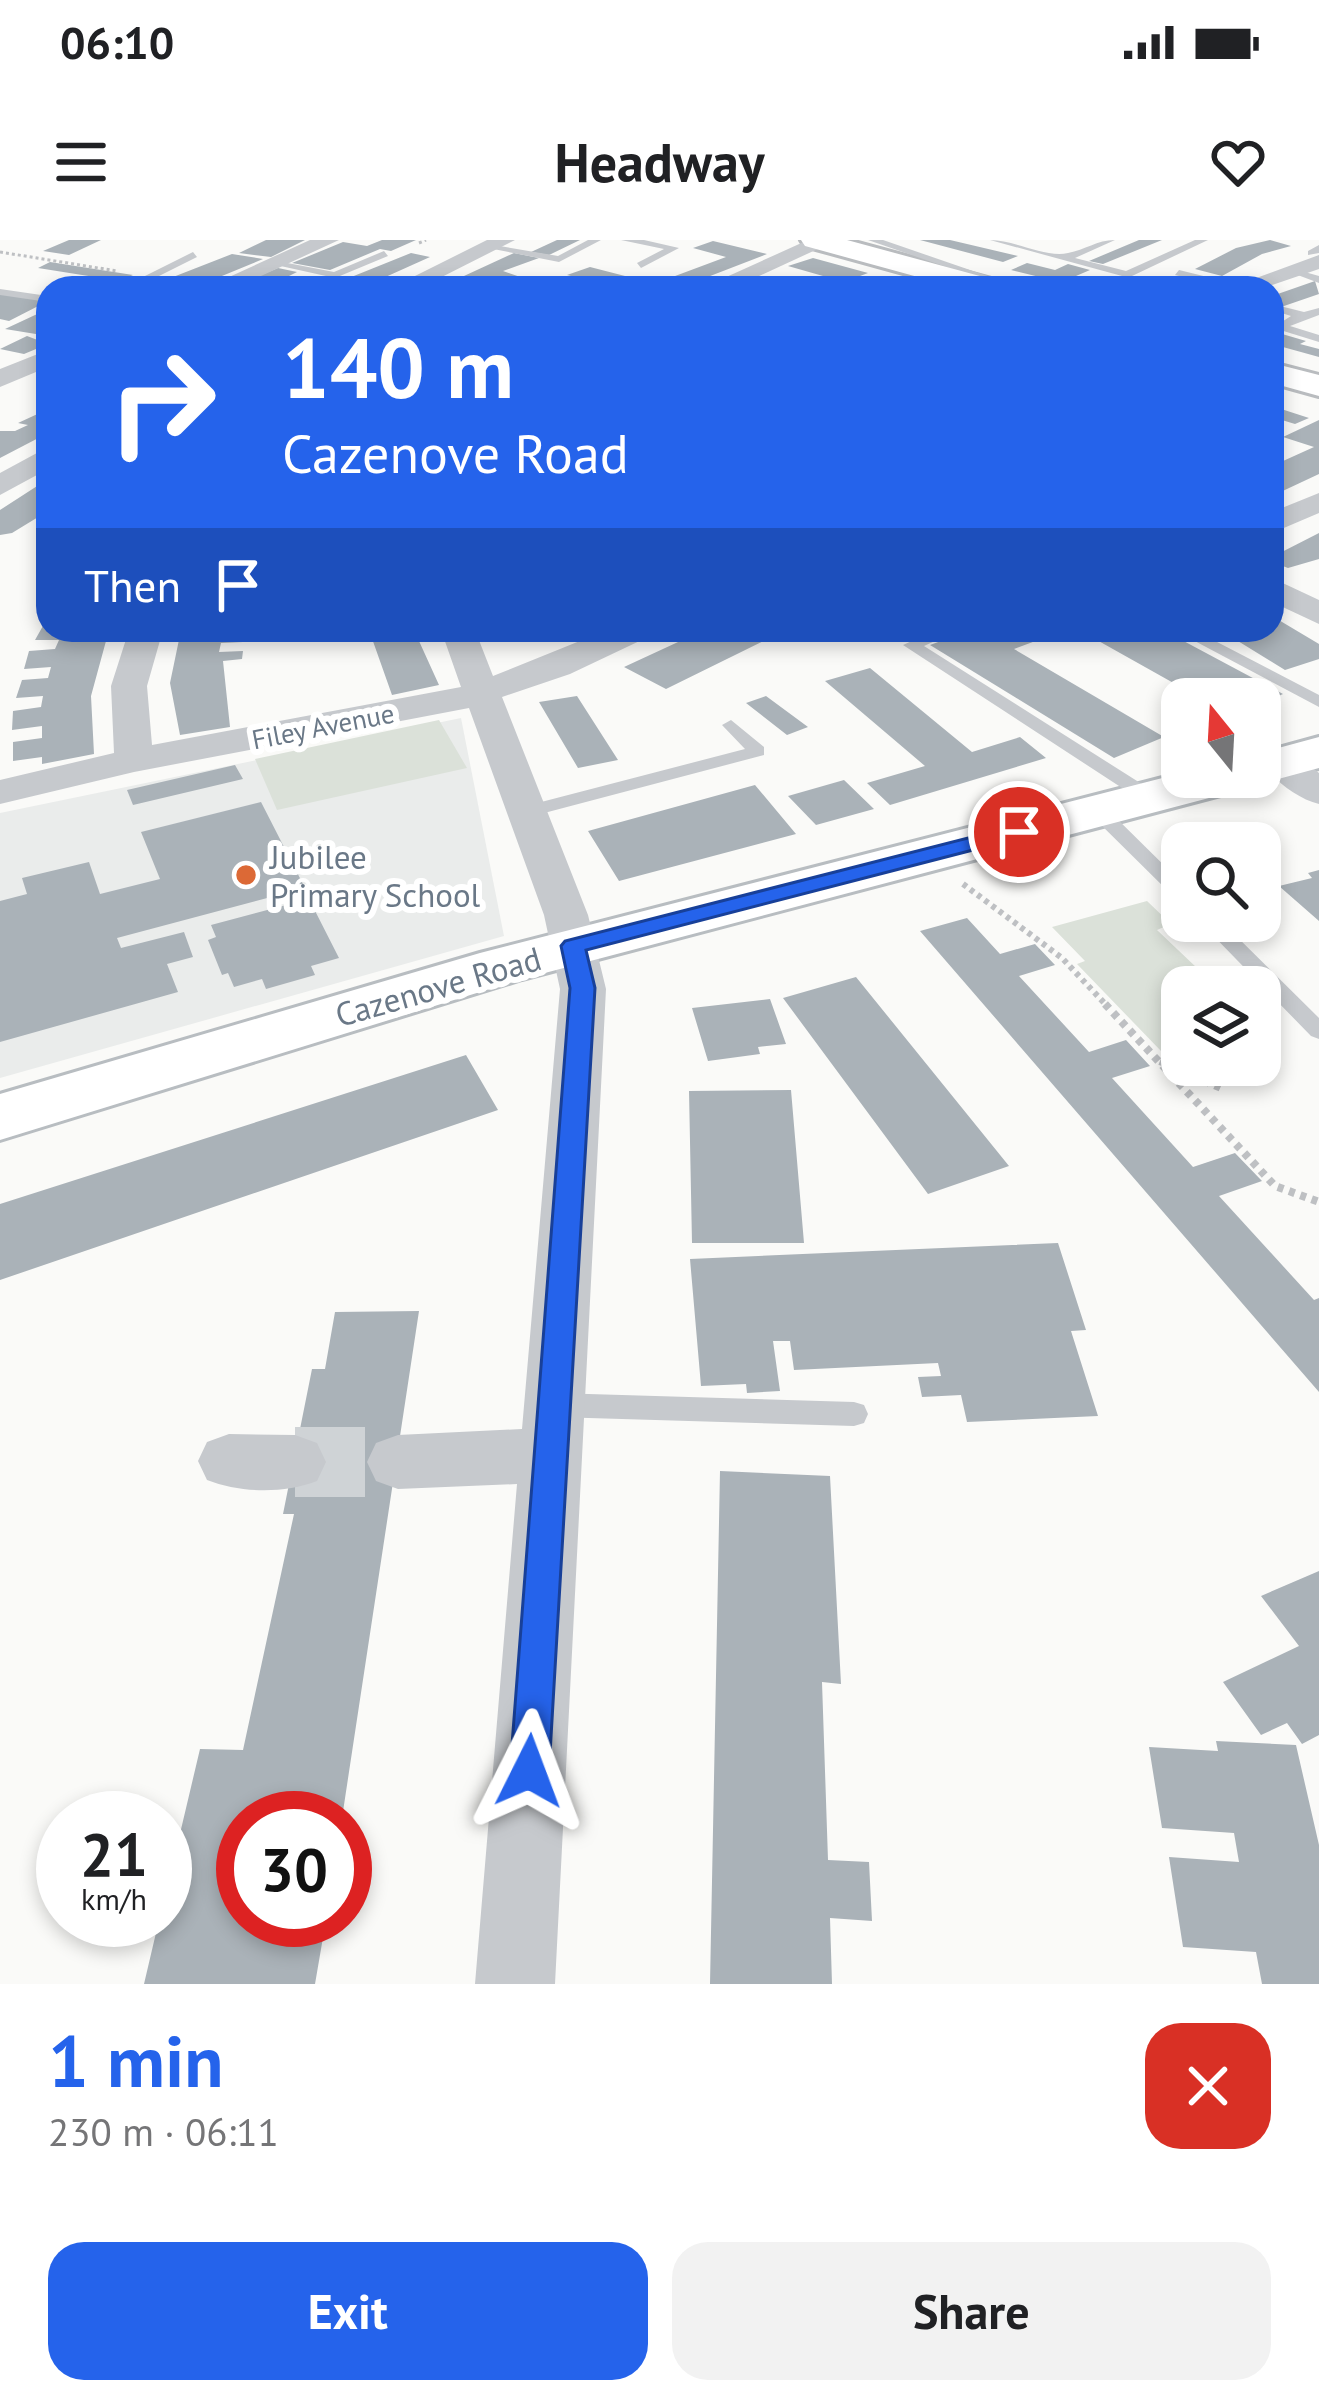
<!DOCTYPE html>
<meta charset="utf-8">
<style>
:root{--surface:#fff;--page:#f2f2f2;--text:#202124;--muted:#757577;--accent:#2563eb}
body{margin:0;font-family:"PT Sans",sans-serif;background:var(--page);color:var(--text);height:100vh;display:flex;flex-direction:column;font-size:45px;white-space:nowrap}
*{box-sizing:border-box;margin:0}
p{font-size:39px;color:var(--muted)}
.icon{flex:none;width:66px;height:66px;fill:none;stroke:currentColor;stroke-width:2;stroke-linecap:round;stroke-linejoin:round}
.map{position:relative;height:1744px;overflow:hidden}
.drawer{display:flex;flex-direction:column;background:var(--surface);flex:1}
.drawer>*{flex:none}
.banner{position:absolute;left:36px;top:36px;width:1248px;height:366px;border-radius:36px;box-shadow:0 6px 18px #0003;background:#2563eb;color:#fff;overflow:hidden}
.needle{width:78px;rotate:342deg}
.fabs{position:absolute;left:1161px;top:438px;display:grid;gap:24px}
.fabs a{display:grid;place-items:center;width:120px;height:120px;border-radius:24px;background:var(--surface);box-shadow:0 6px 18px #0003;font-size:60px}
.speed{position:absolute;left:36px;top:1551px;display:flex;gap:24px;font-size:60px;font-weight:700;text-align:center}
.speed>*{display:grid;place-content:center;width:156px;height:156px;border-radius:50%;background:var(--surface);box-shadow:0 6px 18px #0003;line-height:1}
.speed small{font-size:30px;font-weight:400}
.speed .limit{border:18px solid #d22;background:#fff;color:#111}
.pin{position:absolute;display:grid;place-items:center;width:102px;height:102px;color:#fff;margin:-51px;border:6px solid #fff;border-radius:50%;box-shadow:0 3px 12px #0007}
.me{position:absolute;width:132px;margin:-66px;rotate:3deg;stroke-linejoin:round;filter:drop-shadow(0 0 9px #0008)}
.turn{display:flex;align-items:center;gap:42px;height:252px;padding:0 48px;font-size:54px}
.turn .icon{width:156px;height:156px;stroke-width:2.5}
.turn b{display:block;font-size:84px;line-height:102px}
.then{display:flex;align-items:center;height:114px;padding:0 48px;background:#0003;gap:24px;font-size:45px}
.round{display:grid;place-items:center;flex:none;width:126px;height:126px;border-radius:36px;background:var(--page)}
.headline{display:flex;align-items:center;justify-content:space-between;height:204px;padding:0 48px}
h1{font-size:72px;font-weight:700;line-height:90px;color:var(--accent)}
.cta{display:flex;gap:24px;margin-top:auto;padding:24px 48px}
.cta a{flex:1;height:138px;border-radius:36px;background:var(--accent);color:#fff;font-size:48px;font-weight:700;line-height:138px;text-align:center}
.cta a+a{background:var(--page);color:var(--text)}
.status{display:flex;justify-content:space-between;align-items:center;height:84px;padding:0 60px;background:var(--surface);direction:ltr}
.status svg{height:33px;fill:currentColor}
header{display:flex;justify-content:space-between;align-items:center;height:156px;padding:0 48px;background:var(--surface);font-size:54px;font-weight:700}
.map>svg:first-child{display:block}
.built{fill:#eaeceb}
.green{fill:#dbe1d9}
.building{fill:#aab2b8}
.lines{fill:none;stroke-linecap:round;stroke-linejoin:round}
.street-tunnel{stroke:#cfd3d6;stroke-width:70;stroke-dasharray:70 36;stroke-linecap:butt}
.secondary-casing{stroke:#b8bdc1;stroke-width:6}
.highway-casing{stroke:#b9bcbf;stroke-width:6}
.path-far2{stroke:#bec0c3;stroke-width:3;stroke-dasharray:3 3;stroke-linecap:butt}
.path-far1{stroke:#bec0c3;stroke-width:6;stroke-dasharray:4.5 4.5;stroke-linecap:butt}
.path{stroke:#bec0c3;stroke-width:8;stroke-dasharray:6 6;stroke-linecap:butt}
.lane{fill:#c6c9cd;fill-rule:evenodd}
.street{fill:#c6c9cd;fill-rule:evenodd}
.secondary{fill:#fff;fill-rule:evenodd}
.highway{fill:#fff;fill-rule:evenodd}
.route{fill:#2563eb;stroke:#184099;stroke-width:3}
.poi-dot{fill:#dc6936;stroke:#fff;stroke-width:4.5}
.labels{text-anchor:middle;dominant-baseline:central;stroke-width:12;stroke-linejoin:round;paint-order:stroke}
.far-street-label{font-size:27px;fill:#6a7887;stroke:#fff}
.poi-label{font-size:33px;fill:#6a7887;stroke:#fff;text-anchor:start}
.street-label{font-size:33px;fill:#6a7887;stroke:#fff}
</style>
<div class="status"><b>06:10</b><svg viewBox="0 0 49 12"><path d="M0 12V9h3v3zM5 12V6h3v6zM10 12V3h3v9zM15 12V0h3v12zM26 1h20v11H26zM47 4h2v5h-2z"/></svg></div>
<header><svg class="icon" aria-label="menu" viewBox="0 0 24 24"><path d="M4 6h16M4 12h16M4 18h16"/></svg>Headway<svg class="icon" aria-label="heart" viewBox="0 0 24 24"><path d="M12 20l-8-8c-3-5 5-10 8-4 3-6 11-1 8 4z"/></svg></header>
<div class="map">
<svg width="1319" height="1744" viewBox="0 0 1319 1744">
<rect width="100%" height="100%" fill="#fafaf8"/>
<path class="built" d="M461,478L504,696L0,838V573Z"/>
<path class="green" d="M439,480L467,528L277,570L255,519Z
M1147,661L1171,684L1157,690L1217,747H1182V804L1161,811L1077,724L1085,721L1052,687Z"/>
<path class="building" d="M69,0H101L69,15L43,11Z
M266,0H305L271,17L239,13Z
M382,0H416L391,11L380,9L330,30L292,23L343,2L367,6Z
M557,0H580L549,15L531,12Z
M920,0H950L1018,16L1003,22Z
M1139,0H1162L1103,24L1089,21Z
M1270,0L1291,6L1262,14L1222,36L1195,29L1236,8Z
M713,1L767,14L679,48H643L726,17L693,8Z
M411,13L430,17L361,48H324Z
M514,13L539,18L503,31L529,40L505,44L514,48H438Z
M232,14L263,19L200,45L168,39Z
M813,18L868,33L844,42L788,26Z
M50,22L133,35L120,41L38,28Z
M1027,23L1055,30L1068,24L1090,30L1076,36L1101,42L1085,48L1011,30Z
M590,27L625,36L602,44L567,35Z
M278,28L297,32L265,48H230Z
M1315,41L1319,54L1284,66L1272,62V56Z
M0,53L48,60V61L9,81L0,79Z
M48,69V92L42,95L5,89Z
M1272,91L1306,101L1300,104L1319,109V117L1272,104Z
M27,96L48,104L24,114L0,109Z
M1272,166L1309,178L1295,184L1272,177Z
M44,171L48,193L0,218V191H15L28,185L18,183Z
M1319,180V234L1272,256V226L1314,207L1283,197Z
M48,239V271L12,293L0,295V270Z
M1319,293V319L1288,328L1272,322V317Z
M1272,376L1319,404V419L1285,430L1220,390H1272Z
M48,377V390H109L91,456L94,514L42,524V517L13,521V502L42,498V486L12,490L13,471L41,467L43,456L16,458L22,440L48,438L51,427L24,429L29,411L55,409L59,400H35Z
M181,390H246L243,402L221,403L219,412L243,411L242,419L223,421L230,487L180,495L170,443Z
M369,390H414L439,445L392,455Z
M508,390H560V398L508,399Z
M704,390H786L666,449L624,427Z
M971,390H1065L1014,409L1164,497L1114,518L930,405Z
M1079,390H1163L1283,454L1260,464V459H1202Z
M870,428L972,512L1020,497L1046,518L890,565L867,543L925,526L825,441Z
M577,456L618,520L578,528L539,462Z
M766,456L808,487L787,495L746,463Z
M235,525L243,539L133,565L127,550Z
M844,540L874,569L816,585L788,556Z
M755,545L796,594L619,641L588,591Z
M261,562L305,648L117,698L121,708L184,692L193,717L167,724L178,752L0,802V661L27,654L22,638L89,622L100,654L160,639L141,592Z
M1319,630V681L1279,646L1312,638L1308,633Z
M309,659L339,718L311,726L315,735L266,749L262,739L234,747L228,733L222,735L208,700L216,697L211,685Z
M967,678L1000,714L1035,704L1055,725L1019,736L1089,812L1126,800L1150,826L1112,838L1193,927L1235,913L1262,941L1219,956L1314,1060L1319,1058V1152L920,691Z
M856,737L1009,926L928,954L783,758Z
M770,759L786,804L758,807L760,814L708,821L692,768Z
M466,815L498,870L0,1040V964Z
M791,850L804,1003H692L689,851Z
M1058,1003L1086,1090L1071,1091L1098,1176L967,1182L961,1155L922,1157L918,1137L941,1136L938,1123L794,1130L790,1101H773L780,1151L747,1153L746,1144L701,1146L690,1019Z
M419,1071L342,1578H243V1680H326L315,1744H144L159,1680H165V1657L200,1509L243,1510L294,1274H283L312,1129H325L335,1072Z
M720,1231L830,1236L841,1444L822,1442L828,1620L869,1622L872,1681L830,1678L832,1744H710Z
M1319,1331V1495L1302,1504L1287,1483L1261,1495L1223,1442L1299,1406L1261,1356Z
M1216,1501L1296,1505L1319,1605V1744H1262L1256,1712L1183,1707L1169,1617L1239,1622L1234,1593L1162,1588L1149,1507L1218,1511Z"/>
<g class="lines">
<path class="street-tunnel" d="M295,1222H398"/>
<defs>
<path id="secondary" d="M1319,497V528L1260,544L1251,542L1247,548L522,739L0,900V854L480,713L1182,533L1260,537V513Z"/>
<path id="highway" d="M801,0H847L1002,42L1006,48H958L805,6Z
M1272,123L1319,135V156L1272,143Z"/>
</defs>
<use href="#secondary" class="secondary-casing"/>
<use href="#highway" class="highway-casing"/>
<path class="path-far2" d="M419,3L426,0
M0,12L117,31"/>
<path class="path-far1" d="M963,644L1062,718L1108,767"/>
<path class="path" d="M1105,764L1275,946L1319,962
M1160,821L1221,848"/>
<path class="lane" d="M588,0H601L559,22L483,7L488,4L558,16Z
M621,0H644L679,8L641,28L637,23L664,9Z
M868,0H883L999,40L990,42Z
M990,0C1015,0 1045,18 1068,13C1085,10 1097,0 1115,0L1075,18L1126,31L1195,0H1208L1132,36L1131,43L1105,48L1122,36Z
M1319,5V13L1308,15V11Z
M384,11L388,16L335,38L267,23L272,20L334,32Z
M193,12L197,17L145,43L160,48L129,44Z
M1287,27L1319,36V43L1287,31Z
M1179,30L1244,46L1245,48H1227L1175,35Z
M0,49L48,56V62L0,55Z
M1272,64L1304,72L1319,68V75L1290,86L1319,95V102L1277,89V85L1291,76L1272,70Z
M936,390H959L924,406L1156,553V561H1142L903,405Z
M1174,390H1194L1319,455V467Z
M731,480L764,507V515L529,577L519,571L522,567L745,509L722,485Z
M1097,564L1104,566L1182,643V660L1175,658L1090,574L1087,570Z
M1199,681H1221L1319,778V799L1311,796Z
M555,1153L854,1162L864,1165L868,1174L864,1183L854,1186L555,1177L545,1174L541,1165L545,1156Z"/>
<path class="street" d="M310,0H339L235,48H205Z
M487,0H515L420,48H391Z
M808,0L833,2L733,48H702Z
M1319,15V29L1263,48H1229Z
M48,110V127L0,147V129Z
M48,207V229L0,255V233Z
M1319,253V273L1272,293V272Z
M1272,338L1319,360V384L1272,362Z
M129,390H163L147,446L152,505L461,447L441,390H475L493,436L607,390H653L648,397L570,434L502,457L588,675L606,749L555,1744H475L517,1244L398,1249L376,1241L367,1222L376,1203L398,1195L522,1189L560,749L544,675L469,468L134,532L0,564V540L114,513L111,446Z
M1282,511L1296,515L1319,533V564C1298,559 1275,541 1262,523L1268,515Z
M229,1194L295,1195L317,1203L326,1222L317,1241C283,1254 241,1253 207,1240L198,1221L207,1202Z"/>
<use href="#secondary" class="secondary"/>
<use href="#highway" class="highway"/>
</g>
<path class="route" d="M1019,585L1027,587V596L586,710L595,748L549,1531L543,1544L529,1550L515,1544L510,1531L570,748L561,706L565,701Z"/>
<circle class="poi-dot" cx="246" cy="635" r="12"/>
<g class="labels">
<g class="far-street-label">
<text transform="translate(323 486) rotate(-11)">Filey Avenue</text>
</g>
<g class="poi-label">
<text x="270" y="616">Jubilee<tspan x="270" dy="38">Primary School</tspan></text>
</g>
<g class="street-label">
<text transform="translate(438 746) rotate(-16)">Cazenove Road</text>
</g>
</g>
</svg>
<div class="fabs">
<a><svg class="needle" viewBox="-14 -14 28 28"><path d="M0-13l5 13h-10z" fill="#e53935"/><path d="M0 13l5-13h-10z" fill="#757577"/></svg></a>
<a><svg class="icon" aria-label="search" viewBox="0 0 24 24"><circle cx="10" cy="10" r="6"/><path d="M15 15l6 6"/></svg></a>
<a><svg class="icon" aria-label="layers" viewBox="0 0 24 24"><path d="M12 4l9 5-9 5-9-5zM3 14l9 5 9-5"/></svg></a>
</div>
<div class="speed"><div>21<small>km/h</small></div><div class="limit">30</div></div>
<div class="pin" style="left:1019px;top:592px;background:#d93025"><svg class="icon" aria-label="arrive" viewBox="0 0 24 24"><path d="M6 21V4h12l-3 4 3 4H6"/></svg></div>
<svg class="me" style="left:529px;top:1531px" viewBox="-20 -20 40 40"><path d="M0-17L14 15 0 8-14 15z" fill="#2563eb" stroke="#fff" stroke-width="4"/></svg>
<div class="banner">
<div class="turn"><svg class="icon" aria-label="right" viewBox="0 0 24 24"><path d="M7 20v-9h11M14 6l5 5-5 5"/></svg><div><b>140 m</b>Cazenove Road</div></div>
<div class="then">Then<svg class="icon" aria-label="arrive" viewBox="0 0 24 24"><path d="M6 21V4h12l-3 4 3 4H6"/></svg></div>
</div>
</div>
<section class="drawer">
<div class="headline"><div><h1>1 min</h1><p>230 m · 06:11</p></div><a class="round" style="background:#d93025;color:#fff"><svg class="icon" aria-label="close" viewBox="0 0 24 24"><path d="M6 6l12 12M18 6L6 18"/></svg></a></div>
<div class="cta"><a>Exit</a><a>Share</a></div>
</section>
